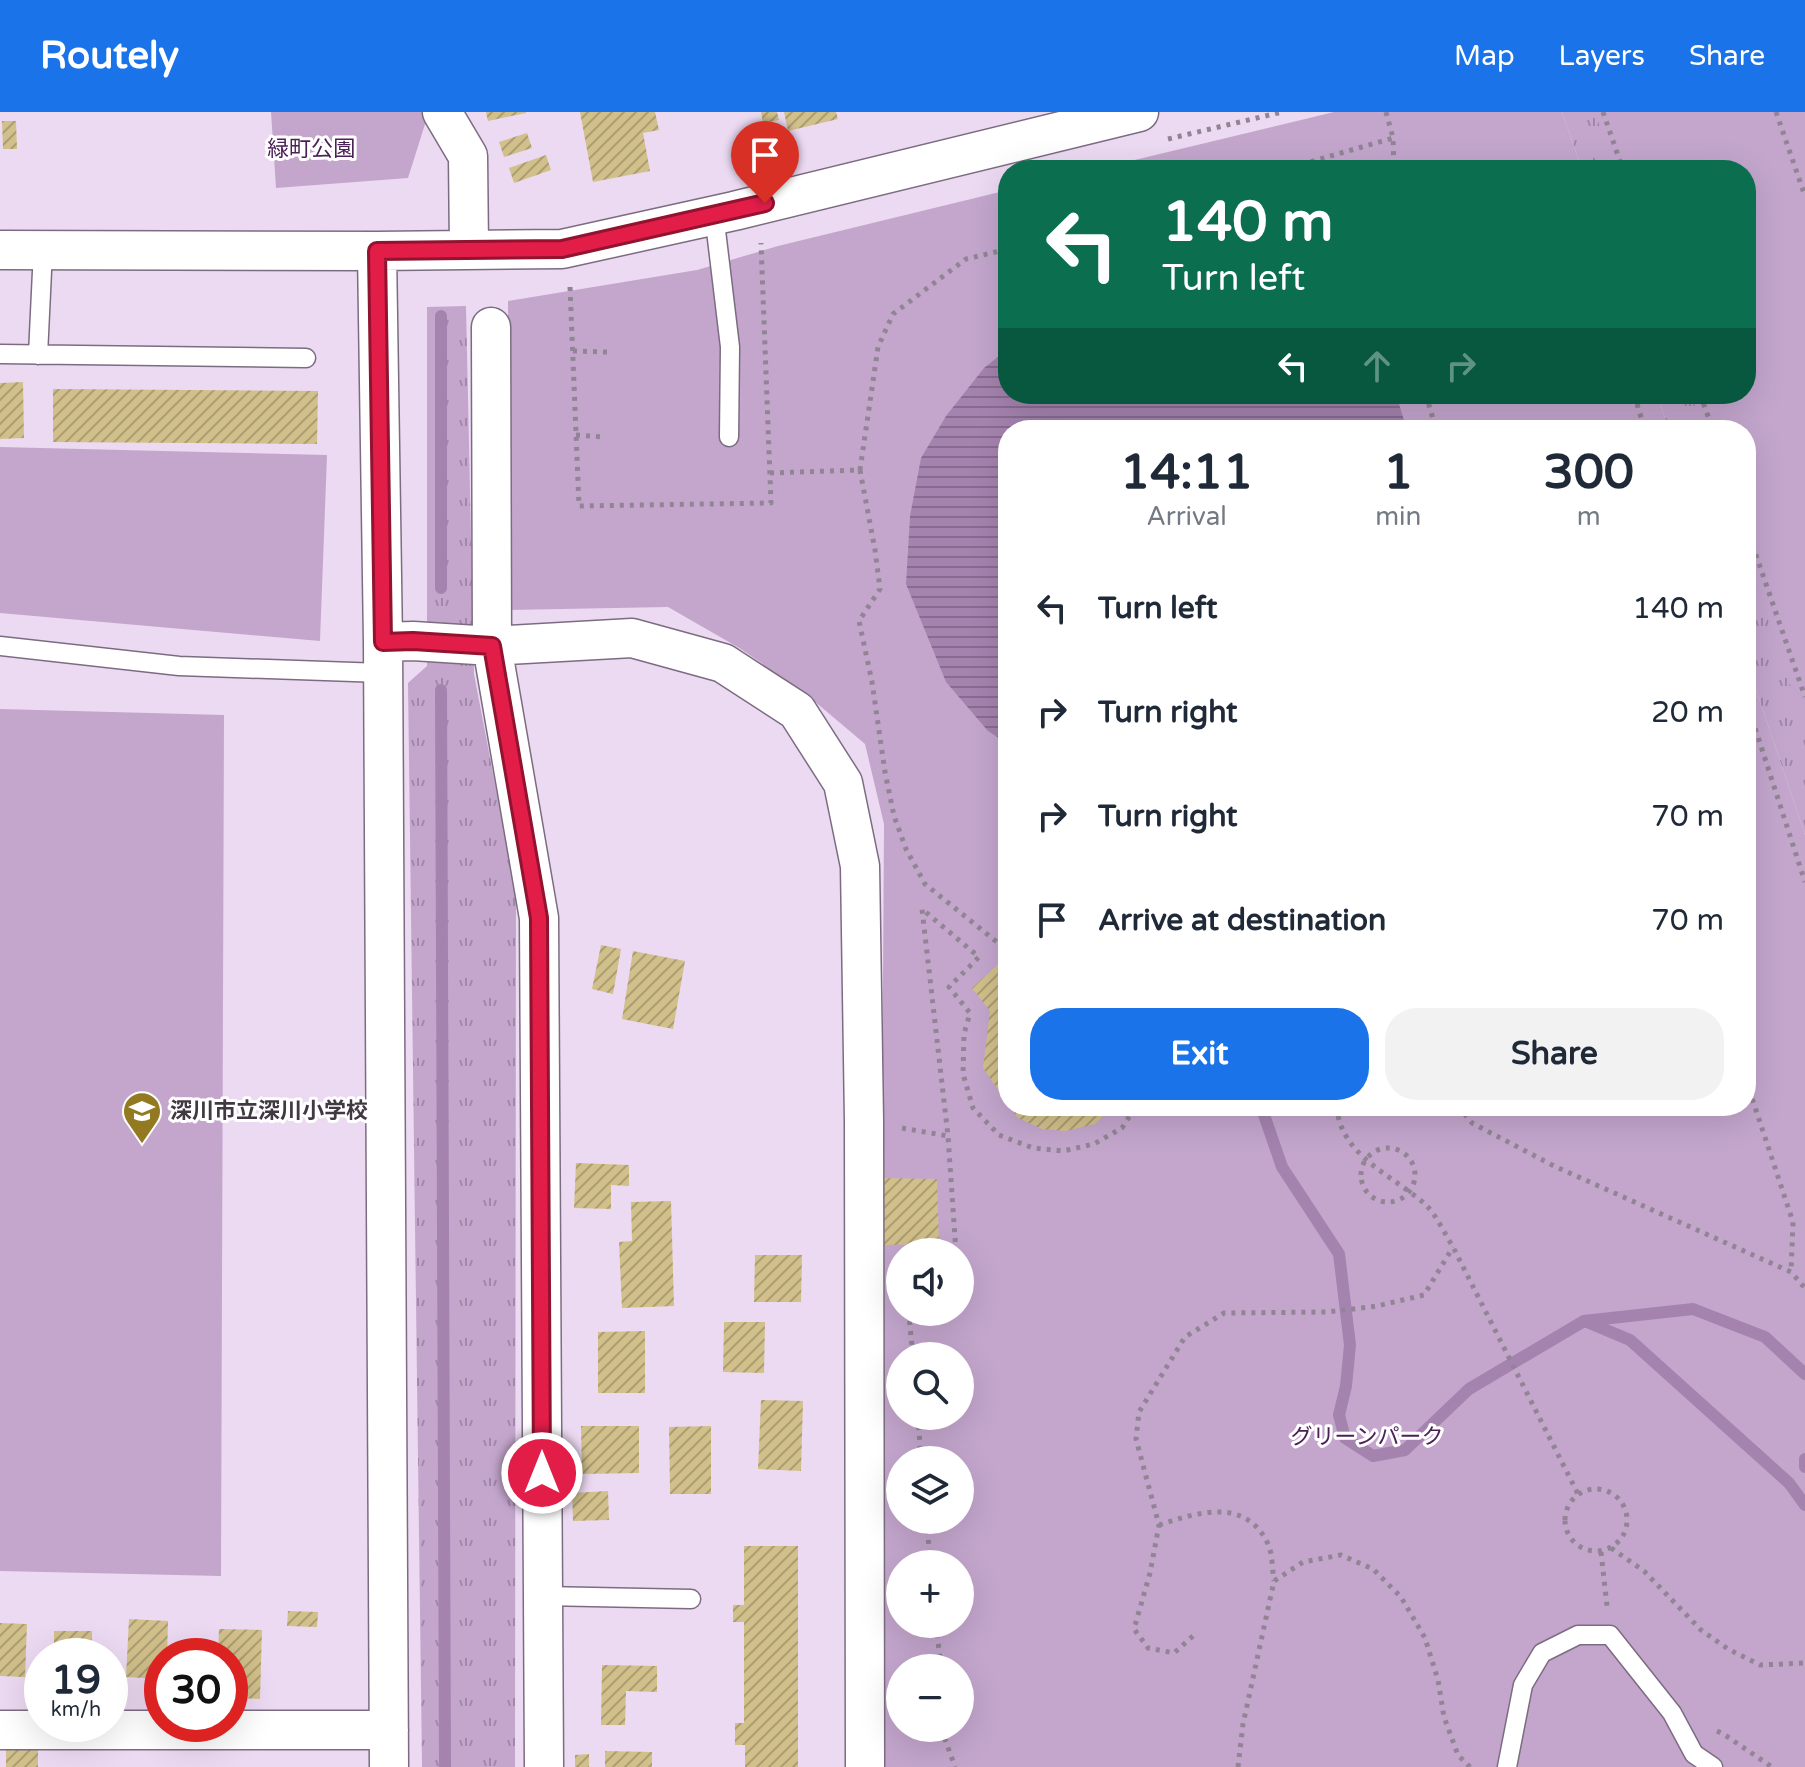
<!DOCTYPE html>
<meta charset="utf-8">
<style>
:root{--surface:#fff;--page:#f2f2f3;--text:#1f2937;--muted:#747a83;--accent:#1a73e8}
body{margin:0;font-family:"Varela Round","Noto Sans JP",sans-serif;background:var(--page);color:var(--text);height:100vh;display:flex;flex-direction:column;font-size:30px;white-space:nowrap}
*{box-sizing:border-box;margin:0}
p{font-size:26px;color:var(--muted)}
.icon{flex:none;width:44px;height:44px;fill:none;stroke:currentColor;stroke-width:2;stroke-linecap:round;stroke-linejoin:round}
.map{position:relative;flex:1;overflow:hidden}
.sheet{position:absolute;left:998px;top:308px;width:758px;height:696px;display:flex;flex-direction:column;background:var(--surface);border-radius:32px;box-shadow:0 8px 32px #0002}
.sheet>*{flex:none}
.banner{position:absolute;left:998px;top:48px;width:758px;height:244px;border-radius:32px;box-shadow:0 8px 32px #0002;background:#0b6e4f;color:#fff;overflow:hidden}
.tools{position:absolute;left:886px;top:1126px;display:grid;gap:16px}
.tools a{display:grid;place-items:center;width:88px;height:88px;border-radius:50%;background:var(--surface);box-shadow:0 8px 32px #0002;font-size:40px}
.speed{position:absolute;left:24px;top:1526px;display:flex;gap:16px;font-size:40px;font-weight:700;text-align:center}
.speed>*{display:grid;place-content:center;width:104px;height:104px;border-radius:50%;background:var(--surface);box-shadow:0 8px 32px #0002;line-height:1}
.speed small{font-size:20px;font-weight:400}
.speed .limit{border:12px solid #d22;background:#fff;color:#111}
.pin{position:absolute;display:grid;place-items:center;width:68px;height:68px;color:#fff;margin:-82px -34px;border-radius:50% 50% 50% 0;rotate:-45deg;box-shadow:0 0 8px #0007}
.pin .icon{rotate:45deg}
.me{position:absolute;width:88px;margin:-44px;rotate:0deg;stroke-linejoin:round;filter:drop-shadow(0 0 6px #0008)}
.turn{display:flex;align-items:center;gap:28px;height:168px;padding:0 32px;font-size:36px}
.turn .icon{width:104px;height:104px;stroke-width:2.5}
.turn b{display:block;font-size:56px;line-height:68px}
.lanes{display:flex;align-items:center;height:76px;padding:0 32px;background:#0003;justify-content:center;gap:40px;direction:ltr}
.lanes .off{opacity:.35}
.eta{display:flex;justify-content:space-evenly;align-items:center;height:136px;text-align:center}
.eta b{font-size:48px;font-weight:700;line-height:56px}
.cta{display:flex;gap:16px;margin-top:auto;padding:16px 32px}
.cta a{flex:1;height:92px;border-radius:32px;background:var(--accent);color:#fff;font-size:32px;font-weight:700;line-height:92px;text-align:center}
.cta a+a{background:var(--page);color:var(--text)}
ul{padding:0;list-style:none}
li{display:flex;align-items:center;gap:24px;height:104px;padding:0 32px}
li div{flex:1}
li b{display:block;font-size:30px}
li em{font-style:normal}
header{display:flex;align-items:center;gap:48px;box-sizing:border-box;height:112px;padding:0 40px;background:var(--accent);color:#fff}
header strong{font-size:38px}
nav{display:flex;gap:44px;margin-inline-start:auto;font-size:28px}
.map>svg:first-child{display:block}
.grass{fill:url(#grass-tufts)}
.green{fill:#c4a6cd;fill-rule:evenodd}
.water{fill:url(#water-rules)}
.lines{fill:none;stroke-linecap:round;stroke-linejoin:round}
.stream{stroke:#a583af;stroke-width:12}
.building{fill:url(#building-hatch)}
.lane-casing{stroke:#7c6c81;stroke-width:21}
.street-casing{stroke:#7c6c81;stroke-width:41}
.path{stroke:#918595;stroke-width:5;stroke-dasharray:4 6;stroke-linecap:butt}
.lane{stroke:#fff;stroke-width:18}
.street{stroke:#fff;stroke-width:38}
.route-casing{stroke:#92132f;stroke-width:20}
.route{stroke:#e11d48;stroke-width:14}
.labels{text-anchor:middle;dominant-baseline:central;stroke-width:6;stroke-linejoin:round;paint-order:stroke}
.park-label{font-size:22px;fill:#4c2057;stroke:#fff}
.poi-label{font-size:22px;font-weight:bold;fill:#403942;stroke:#fff;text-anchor:start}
</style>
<header>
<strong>Routely</strong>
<nav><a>Map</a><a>Layers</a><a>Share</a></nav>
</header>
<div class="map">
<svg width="1805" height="1655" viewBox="0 0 1805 1655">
<defs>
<pattern id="grass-tufts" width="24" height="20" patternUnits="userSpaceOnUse" patternTransform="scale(2)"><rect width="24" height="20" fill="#c4a6cd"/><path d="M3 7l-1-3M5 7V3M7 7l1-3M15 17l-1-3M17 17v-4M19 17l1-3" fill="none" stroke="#a188a8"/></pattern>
<pattern id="water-rules" width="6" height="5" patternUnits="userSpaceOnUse" patternTransform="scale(2)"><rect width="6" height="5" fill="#a583af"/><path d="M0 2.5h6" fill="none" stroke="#886c90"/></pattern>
<pattern id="building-hatch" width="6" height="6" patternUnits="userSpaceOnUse" patternTransform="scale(2)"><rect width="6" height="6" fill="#d2c08a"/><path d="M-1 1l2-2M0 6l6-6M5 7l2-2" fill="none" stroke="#ac9d72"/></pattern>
</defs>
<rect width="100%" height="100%" fill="#ecdaf2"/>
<path class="grass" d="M1562,0H1805V723L1746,548V318H1669L1657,282H1746V58H1582Z
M466,194L474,562L516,781L515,1655H422L408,571L427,554V195Z"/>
<path class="green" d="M271,0H422L426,9L408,66L276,76Z
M1334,0H1562L1582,58H1093Z
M1595,0H1805V616L1746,443V318H1703L1691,282H1746V58H1615Z
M1008,78V282H1657L1669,318H1008V994H1746V548L1805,723V1655H878L884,712L865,632L807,583L741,537L668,495L509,498L508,189L697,158L778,134ZM900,1140H960V1200H900ZM900,1244H960V1304H900ZM900,1348H960V1408H900ZM900,1452H960V1512H900ZM900,1556H960V1616H900Z
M0,335L327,343L320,529L0,501Z
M0,597L224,603L221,1464L0,1459Z"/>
<path class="water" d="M1008,237V282H1396L1407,318H1008V632L988,619L946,570L906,472L910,404L921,346L946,304L984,256Z"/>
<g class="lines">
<path class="stream" d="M441,204V476
M441,578L445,1655
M1261,994L1282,1055L1339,1142L1350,1233L1346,1274L1339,1303L1345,1326L1373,1344L1405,1338L1469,1277L1584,1209L1693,1197L1765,1225L1805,1262
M1587,1210L1630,1228L1789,1371L1805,1393
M1805,1347V1355"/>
</g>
<path class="building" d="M486,0H526V1L488,9Z
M580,0H655L659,18L643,21L650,59L593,70Z
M761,0H777L779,8L763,11Z
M784,0H836L838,7L788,19Z
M2,9H16L17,37H3Z
M527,21L532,36L504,45L499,30Z
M546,43L551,58L514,71L509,56Z
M23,270L24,326L0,327V271Z
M53,277L318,279L317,332L53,330Z
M601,833L621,837L613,882L592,877Z
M633,839L685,849L673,917L622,907Z
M1003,848L1008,854V992L983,956L990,899L972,876Z
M1010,994H1113L1095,1012L1066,1019L1042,1017L1018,1006Z
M576,1051L629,1053V1074L611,1073V1097L574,1096Z
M879,1066L937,1067L939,1132L881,1133Z
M671,1089L674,1194L622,1196L619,1130L632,1129L631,1090Z
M755,1143H802L801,1190H754Z
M724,1210H765L764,1261L723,1260Z
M645,1219V1281H598V1220Z
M761,1288L803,1289L801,1359L758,1357Z
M581,1314H639V1361L582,1362Z
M711,1314V1382H670L669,1315Z
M608,1379L609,1408L573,1409L572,1381Z
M744,1434H798V1655H745V1633H735V1611H744V1510H733V1493H744Z
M288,1499L318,1500L317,1515L287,1514Z
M129,1507L168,1509L167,1544H162V1567L126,1565Z
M0,1511L27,1512L25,1565L0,1564Z
M219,1517L262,1518L260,1587L230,1586V1544H218Z
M54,1519H92V1544H54Z
M602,1553L657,1554V1580L626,1579L625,1613H601Z
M110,1562H118L117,1592H110Z
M6,1634H38V1655H6Z
M605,1639L652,1640V1655H605Z
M589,1642V1655H575V1643Z"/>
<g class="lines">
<defs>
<path id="lane" d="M714,102L730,235L729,325
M0,242L306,246
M38,243L43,138
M0,534L179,554L382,561
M543,1484L691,1487
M1507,1655L1523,1573L1542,1541L1578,1523H1610L1672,1601L1694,1642L1713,1655"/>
<path id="street" d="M442,0L468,44L469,137
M0,138L377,139L562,137L734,99L1139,0
M377,139L383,530L389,1655
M491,215L492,534L539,806L544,1655
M383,530L413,529L492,534L632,526L723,551L797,599L843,671L860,754L864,1009L865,1655
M0,1618H389"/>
</defs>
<use href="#lane" class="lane-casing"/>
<use href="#street" class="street-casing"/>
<path class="path" d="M1386,0L1393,26L1394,58
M1603,0L1623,58
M1776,0L1805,84
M1168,27L1282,0
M1282,58L1393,26
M570,175L579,394L771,391L761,131
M573,239L607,240
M1426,282L1436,318
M1636,282L1638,297L1646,318
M1700,282L1713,318
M576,323L605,325
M860,358L878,235L893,202L966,147L1008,137
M770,361L860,358L875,438L880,477L859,509L872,570L885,660L894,704L906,737L925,772L1008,839
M1746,414L1805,585
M1746,588L1805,770
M1746,968L1793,1110L1791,1160
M1337,994C1339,1043 1394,1064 1426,1093C1437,1104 1445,1122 1453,1135L1578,1382
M1458,994L1472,1011L1554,1054L1791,1160L1805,1176
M902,1016L948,1024
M1361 1063a27 27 0 1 1 54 0a27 27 0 1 1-54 0Z
M956,1140L948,1024L922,797L979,845L949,875L970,901L964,922L963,962L973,996L999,1023L1033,1036L1063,1039L1094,1032L1122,1016L1136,994
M912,1200L909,1204L913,1244
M918,1304L921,1348
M1565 1408a31 31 0 1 1 62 0a31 31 0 1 1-62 0Z
M927,1408L930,1452
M1159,1413C1198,1400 1246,1385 1268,1432C1273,1443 1272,1458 1274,1469
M1611,1436L1644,1459L1701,1518L1728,1537L1760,1553L1805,1551
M1601,1440L1607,1494
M936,1512L941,1556
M1193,1524L1174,1541L1148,1536L1134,1517L1150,1461L1159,1413L1136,1327L1139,1300L1185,1225L1224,1201L1328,1200L1377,1194L1424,1183L1453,1135
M945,1616V1627L955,1655
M1717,1619L1725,1623L1772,1655
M1238,1655L1243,1612L1274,1469L1303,1450L1341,1443L1373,1457L1401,1485L1425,1526L1438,1568L1444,1605L1458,1643L1470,1655"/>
<use href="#lane" class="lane"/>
<use href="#street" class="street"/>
</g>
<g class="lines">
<defs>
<path id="route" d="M542,1361L539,806L492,534L413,529L383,530L377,139L562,137L765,91"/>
</defs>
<use href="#route" class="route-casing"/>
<use href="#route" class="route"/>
</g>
<defs>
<symbol id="school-pin" viewBox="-11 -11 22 30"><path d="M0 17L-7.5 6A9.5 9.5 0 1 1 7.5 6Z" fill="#937920" stroke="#fff"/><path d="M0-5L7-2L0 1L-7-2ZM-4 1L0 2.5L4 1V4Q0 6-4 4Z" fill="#fff"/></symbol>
</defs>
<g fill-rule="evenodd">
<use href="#school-pin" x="120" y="977" width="44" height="60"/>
</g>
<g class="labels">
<g class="park-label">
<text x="311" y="37">緑町公園</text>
<text x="1367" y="1325">グリーンパーク</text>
</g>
<g class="poi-label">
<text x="170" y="999">深川市立深川小学校</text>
</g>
</g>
</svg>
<div class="tools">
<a><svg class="icon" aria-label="sound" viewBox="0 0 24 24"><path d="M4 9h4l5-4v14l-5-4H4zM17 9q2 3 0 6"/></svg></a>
<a><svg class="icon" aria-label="search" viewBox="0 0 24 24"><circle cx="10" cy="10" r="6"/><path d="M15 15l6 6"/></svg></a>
<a><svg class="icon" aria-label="layers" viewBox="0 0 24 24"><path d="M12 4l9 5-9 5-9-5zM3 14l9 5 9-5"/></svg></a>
<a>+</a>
<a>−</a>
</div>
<div class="speed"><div>19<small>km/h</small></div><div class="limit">30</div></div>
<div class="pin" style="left:765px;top:91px;background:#d93025"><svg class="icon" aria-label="arrive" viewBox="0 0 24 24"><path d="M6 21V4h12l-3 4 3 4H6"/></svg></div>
<svg class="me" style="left:542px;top:1361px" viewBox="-20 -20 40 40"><circle r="17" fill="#e11d48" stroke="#fff" stroke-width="3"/><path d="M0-11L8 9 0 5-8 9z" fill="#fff"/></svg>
<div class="banner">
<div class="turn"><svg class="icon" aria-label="left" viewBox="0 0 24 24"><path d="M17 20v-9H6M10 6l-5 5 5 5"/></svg><div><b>140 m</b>Turn left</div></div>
<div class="lanes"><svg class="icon" aria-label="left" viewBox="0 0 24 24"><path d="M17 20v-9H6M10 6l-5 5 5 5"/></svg><svg class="icon off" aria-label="ahead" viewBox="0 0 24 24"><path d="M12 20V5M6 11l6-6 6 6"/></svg><svg class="icon off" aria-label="right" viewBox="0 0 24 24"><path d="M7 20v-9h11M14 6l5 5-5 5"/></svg></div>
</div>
<section class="sheet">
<div class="eta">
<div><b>14:11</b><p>Arrival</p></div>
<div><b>1</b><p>min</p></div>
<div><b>300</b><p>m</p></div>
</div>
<ul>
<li><svg class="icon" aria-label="left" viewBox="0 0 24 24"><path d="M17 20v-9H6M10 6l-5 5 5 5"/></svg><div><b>Turn left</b></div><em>140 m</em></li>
<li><svg class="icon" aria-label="right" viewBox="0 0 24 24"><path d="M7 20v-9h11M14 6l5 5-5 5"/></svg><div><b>Turn right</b></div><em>20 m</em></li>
<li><svg class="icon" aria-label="right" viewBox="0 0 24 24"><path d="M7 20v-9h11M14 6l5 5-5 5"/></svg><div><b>Turn right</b></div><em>70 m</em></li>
<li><svg class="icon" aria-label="arrive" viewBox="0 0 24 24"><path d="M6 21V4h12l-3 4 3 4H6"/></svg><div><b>Arrive at destination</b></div><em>70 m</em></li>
</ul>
<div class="cta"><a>Exit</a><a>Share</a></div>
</section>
</div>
